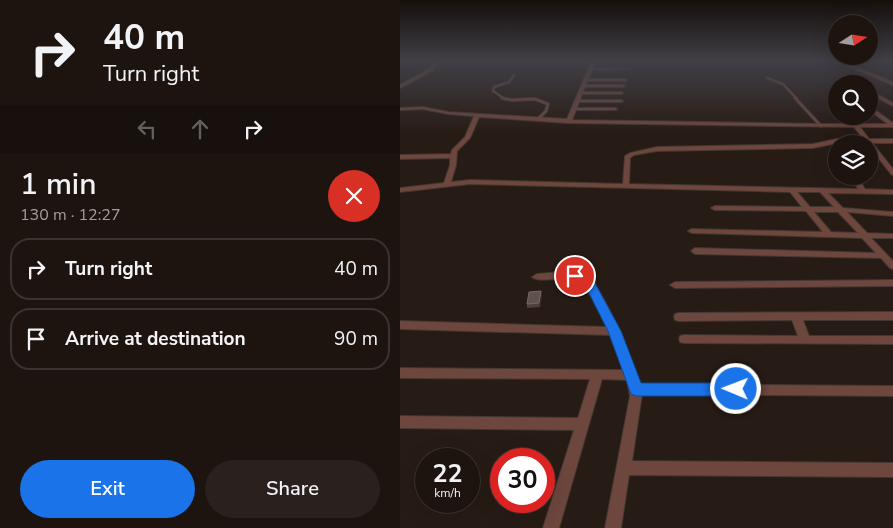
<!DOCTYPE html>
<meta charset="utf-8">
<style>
:root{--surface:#1d1410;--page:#2a211e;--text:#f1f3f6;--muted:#a09e9f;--line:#3b3330;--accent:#1a73e8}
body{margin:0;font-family:"Nunito Sans",sans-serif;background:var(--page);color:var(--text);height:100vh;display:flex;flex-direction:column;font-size:19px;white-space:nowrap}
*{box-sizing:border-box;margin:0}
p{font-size:16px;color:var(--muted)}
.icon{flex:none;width:28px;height:28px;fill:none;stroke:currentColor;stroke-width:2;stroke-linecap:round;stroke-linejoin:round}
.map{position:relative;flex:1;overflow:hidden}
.drawer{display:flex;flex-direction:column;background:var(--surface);width:400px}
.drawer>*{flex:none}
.guide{background:#1d1410;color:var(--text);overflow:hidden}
.needle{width:32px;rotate:78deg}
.fabs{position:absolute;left:428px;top:15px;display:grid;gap:10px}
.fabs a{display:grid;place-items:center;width:50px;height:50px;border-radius:50%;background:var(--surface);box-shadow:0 5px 20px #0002,0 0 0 1px var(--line);font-size:25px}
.speed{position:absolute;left:15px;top:448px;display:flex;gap:10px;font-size:25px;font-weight:700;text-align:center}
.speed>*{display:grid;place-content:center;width:65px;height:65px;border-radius:50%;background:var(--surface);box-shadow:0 5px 20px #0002,0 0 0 1px var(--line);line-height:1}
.speed small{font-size:12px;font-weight:400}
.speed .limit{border:8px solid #d22;background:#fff;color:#111}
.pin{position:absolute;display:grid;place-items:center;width:42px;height:42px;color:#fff;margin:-21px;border:2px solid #fff;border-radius:50%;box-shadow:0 1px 5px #0007}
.me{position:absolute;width:55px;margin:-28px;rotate:271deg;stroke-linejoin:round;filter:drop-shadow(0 0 4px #0008)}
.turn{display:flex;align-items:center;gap:18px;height:105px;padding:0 20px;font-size:22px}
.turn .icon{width:65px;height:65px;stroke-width:2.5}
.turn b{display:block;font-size:35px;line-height:42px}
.lanes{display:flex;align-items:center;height:48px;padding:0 20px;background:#0003;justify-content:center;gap:25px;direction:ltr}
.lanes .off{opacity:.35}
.round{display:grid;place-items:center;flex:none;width:52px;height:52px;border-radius:26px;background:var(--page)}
.head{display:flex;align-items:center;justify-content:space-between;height:85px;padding:0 20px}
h1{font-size:30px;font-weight:600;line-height:38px}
.action{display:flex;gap:10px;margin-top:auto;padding:10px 20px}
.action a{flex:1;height:58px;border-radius:30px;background:var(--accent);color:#fff;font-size:20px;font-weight:600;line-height:58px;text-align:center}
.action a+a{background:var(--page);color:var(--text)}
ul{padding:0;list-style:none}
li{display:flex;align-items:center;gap:15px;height:62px;margin:0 10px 8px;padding:0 10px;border:2px solid var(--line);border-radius:20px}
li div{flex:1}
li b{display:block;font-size:19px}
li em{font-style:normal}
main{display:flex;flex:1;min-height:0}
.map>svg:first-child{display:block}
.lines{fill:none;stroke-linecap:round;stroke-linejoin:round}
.lane-far1-casing{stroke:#433732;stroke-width:3}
.lane-casing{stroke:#433732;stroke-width:4}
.street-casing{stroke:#433732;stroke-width:2}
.lane-far1{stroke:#6d463e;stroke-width:2}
.lane{stroke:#6d463e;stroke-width:2.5}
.street{fill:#6d463e;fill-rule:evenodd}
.wall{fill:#4e403c}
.shaded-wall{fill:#372a25}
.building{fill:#5f524e;stroke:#766965}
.route{fill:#1a73e8;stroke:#114b97}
</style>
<main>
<section class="drawer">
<div class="guide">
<div class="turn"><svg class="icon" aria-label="right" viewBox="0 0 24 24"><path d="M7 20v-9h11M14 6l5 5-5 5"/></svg><div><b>40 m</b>Turn right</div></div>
<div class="lanes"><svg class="icon off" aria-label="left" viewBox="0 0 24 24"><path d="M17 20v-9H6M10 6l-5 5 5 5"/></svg><svg class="icon off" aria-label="ahead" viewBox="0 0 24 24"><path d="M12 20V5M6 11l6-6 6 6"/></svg><svg class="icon" aria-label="right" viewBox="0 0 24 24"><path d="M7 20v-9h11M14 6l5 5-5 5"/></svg></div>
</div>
<div class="head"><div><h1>1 min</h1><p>130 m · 12:27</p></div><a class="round" style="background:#d93025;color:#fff"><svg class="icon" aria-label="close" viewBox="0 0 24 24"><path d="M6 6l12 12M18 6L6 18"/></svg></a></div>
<ul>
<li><svg class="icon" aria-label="right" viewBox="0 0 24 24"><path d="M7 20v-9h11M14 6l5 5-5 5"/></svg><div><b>Turn right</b></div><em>40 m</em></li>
<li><svg class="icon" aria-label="arrive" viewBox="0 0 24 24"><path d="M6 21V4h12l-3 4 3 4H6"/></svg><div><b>Arrive at destination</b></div><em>90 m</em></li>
</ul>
<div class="action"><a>Exit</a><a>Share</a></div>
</section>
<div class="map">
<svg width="493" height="528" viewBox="0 0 493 528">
<rect width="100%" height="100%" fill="#271b15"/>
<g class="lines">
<defs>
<path id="lane-far1" d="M367,78L383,84L397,99
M105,99L93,91L94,87L109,82L114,75
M124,99H136"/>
<path id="lane" d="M102,98L112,100L135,99L148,104L146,111L138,119
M395,98L421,126"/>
<path id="street" d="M33,60H37L34,70L0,88V85L31,68Z
M192,60H229L228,62H195L193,68L229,69L192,70L188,79H225L227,80L225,81H187L186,85H223L225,86L223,87H185L183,92H221L223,93L221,94H182L180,100H221L223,101L221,102H179L177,108H215L217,109L215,110H176L172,120L421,124H488L469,110V107H471L493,123V127H460L469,139H493V143H472L493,169V175L491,174L469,146V144L437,143L413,148L257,151L234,155L230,158L229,184L458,189L451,176H457L465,189L493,190V194L428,193L443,208L493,212V216L447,212L467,233L493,234V238H471L493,261V269L490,268L481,258L295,254L291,251L295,248L476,253L462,238L292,233L288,231L292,229L423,232L406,211L315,210L311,208L315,206L402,207L390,192L70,184L0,192V188L44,183L50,165V158L0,159V155L51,154L52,150L65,137L74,116L48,114L23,109L0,110V108L23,107L48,112L167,119ZM79,117L169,123L454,127L464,139H437L413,144L257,147L230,153L225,156L223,184L70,180L51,182L56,165L57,151L70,138ZM397,192H420L434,207H410ZM414,212H438L458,233L431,232Z
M440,60H444L454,66L493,82V85L452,68Z
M450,78H451L459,84H454L448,79Z
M469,90L493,103V106L469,93Z
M160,272C169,272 180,272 187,277C206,292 232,361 240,384L493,386V396L242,394L232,461L493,463V477L229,475L221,528H205L230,396L227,380L202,379L159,528H143L174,430L0,428V416L178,418L190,379L0,378V368L224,370L210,335L0,329V321L207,327L193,299L180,281C166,275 141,284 132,277L137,274Z
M493,280V286L275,288L270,285L275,282Z
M493,312V320H403L409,336H493V344L284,343L280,342L279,339L280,336L284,335L398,336L392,320L279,321L275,320L274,317L275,314L279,313Z"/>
</defs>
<use href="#lane-far1" class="lane-far1-casing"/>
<use href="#lane" class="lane-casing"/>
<use href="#street" class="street-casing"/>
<use href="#lane-far1" class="lane-far1"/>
<use href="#lane" class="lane"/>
<use href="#street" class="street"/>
</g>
<path class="wall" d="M141,291L142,295L140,307L127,308V304Z"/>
<path class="shaded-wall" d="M141,291L142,295L140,307L139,303Z"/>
<path class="building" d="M141,291L139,303L127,304L129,292Z"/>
<linearGradient id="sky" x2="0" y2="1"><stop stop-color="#150f0c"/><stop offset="0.45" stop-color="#413f46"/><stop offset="1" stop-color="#413f46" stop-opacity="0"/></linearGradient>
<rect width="493" height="134" fill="url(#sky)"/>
<path class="route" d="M175,272L195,282L196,285L221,331L241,383H336L341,385L344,389L341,394L336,396H236L231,394L208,331L186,287L169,276Z"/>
</svg>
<div class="fabs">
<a><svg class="needle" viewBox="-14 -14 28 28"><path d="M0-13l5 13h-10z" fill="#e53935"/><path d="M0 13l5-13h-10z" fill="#a09e9f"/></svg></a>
<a><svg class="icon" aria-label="search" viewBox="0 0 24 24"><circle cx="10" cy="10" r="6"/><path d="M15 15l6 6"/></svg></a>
<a><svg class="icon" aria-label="layers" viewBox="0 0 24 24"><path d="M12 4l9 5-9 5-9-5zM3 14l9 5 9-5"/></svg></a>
</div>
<div class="speed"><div>22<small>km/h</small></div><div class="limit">30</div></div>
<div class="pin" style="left:175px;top:276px;background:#d93025"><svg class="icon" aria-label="arrive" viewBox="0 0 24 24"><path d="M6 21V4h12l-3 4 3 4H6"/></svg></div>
<svg class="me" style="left:336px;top:389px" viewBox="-20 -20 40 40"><circle r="17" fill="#1a73e8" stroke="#fff" stroke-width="3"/><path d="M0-11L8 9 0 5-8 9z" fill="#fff"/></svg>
</div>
</main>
